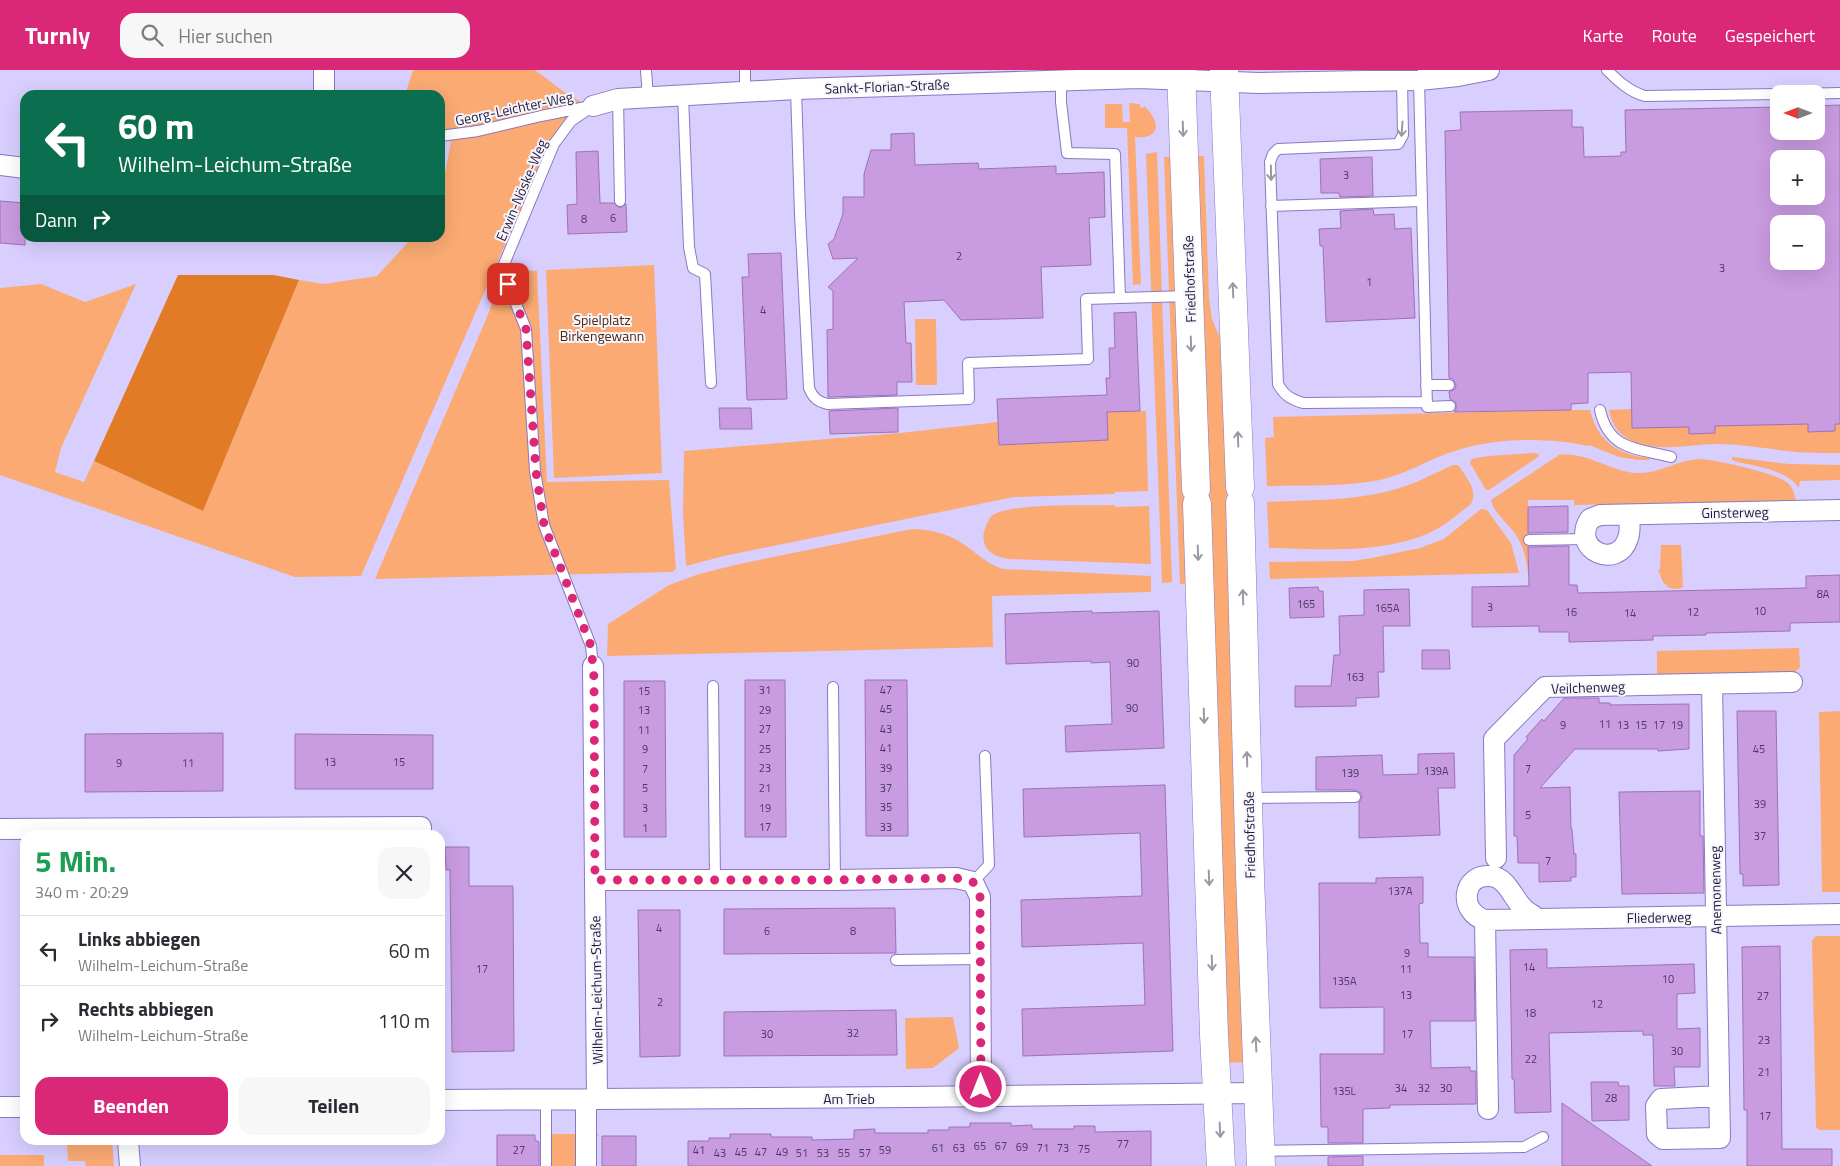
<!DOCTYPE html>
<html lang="de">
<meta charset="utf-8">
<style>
:root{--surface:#fff;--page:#f7f7f7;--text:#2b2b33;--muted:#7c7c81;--line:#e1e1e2;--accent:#db2777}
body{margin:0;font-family:"Titillium Web",sans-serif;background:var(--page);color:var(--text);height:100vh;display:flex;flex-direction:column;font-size:19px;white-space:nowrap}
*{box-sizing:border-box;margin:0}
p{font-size:16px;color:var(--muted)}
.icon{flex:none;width:28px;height:28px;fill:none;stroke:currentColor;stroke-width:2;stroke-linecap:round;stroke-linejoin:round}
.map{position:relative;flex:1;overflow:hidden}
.sheet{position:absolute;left:20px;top:760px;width:425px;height:315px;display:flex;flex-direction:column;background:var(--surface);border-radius:15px;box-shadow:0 5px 20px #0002}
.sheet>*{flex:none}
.banner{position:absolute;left:20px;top:20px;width:425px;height:152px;border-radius:15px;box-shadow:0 5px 20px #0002;background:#0b6e4f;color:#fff;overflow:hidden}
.needle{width:32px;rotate:270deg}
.tools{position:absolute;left:1770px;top:15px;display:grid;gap:10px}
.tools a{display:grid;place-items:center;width:55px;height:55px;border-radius:10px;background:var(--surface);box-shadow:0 5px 20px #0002;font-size:25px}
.pin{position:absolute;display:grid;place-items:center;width:42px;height:42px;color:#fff;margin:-21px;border-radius:10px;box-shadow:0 2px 8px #0006}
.me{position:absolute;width:55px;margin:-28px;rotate:0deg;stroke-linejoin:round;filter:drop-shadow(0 0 4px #0008)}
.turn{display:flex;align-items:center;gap:18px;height:105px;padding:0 15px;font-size:22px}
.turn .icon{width:65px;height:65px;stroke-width:2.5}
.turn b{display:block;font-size:35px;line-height:42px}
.then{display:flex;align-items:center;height:48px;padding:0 15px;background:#0003;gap:10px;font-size:19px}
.round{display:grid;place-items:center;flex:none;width:52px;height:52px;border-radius:15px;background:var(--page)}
.headline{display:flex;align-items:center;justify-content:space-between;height:85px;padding:0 15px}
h1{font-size:30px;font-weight:700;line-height:38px;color:#1e9e55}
.action{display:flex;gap:10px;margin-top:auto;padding:10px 15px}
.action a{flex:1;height:58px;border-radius:15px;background:var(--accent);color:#fff;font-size:20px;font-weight:700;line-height:58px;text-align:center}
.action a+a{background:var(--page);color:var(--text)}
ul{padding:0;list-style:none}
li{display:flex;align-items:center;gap:15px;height:70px;padding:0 15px;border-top:1px solid var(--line)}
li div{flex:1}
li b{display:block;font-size:19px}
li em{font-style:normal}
header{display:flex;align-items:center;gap:30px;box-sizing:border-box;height:70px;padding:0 25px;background:var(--accent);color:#fff}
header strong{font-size:24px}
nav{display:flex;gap:28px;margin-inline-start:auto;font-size:18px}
.search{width:350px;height:45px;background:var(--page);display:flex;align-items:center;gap:12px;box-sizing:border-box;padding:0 18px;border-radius:15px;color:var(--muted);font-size:19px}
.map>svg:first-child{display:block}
.green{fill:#fbaa73}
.forest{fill:#e17b26}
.building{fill:#c99be0;stroke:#9e72b4;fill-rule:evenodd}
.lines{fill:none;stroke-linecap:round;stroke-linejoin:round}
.lane-casing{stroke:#8a78c0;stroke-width:12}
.street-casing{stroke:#8a78c0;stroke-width:22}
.secondary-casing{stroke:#8a78c0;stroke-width:29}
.lane{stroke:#fff;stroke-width:10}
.street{stroke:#fff;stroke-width:20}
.secondary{stroke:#fff;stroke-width:28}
.oneway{stroke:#9b98a5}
.route{stroke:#db2777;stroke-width:9;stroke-dasharray:0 16.2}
.labels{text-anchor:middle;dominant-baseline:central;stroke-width:4;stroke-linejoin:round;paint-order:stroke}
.number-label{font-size:11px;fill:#4b3a61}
.street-label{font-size:14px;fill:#211a37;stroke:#f7f6fe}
.park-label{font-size:14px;fill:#522a09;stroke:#f7f6fe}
</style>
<header>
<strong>Turnly</strong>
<div class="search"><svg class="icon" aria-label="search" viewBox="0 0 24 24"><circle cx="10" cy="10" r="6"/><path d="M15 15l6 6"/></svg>Hier suchen</div>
<nav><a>Karte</a><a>Route</a><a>Gespeichert</a></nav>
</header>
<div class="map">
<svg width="1840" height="1096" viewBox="0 0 1840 1096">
<rect width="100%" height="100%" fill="#d8cffe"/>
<path class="green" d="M413,0H535L568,25L580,31L582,35C567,45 559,55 550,71L361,506L295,507L0,405V218L41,214L85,232L136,214L61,378L55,402L84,412L94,391L203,441L299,210L324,214L377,206L412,168H440V117L444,108L451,72L440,60V25H405Z
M1129,33L1140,34V37L1143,38L1144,36C1152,43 1164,60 1148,66C1144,68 1139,67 1135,67L1141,214L1133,215L1127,58H1105V34H1122L1123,52H1130Z
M1157,82L1172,512L1162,513L1146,84Z
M1196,86H1204L1209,228L1212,249L1223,275L1245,992L1228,993Z
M1164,87H1171L1187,514H1180Z
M654,195L662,403L554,408L546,200Z
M505,199L537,201L547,412L669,410L676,499L672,502L375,509L487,247Z
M915,249H936L937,315H916Z
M1632,339V358L1689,357V364L1715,363V356L1808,354V362L1835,361V354H1840V383C1822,383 1804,383 1786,381C1763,378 1740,374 1717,374C1690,374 1663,382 1637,373C1621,368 1612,356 1609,340Z
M1571,340H1590C1598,372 1618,385 1650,388L1649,390H1638L1619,387L1589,375L1587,376C1547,367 1493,368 1455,381C1429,389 1407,404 1380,410C1342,417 1305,415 1267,416L1265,368L1274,367L1273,347Z
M1146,341L1148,421L1115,422V424L1014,427L724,486L686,496L683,443L684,381L900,363L998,352L999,375L1108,370L1107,342Z
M1533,383L1539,384L1538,387L1489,420H1486L1470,393L1471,389L1488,386Z
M1559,385C1586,381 1611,402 1637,403C1658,404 1676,391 1697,389C1711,388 1774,403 1785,411C1793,416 1794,423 1796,431L1574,435V430H1528V503C1526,490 1524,477 1516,465C1509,454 1494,444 1491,430Z
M1732,387L1789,394L1840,395V410L1800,411L1799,418C1785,399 1757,397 1735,391L1732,390Z
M1453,395H1458C1465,406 1479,420 1471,434C1460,442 1449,453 1437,459C1389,485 1322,479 1269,478L1267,432C1305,430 1349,431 1385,422C1409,417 1431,405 1453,395Z
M1115,435V437L1149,436L1151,494L1010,489C982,485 977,469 991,446C1012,432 1086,436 1115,435Z
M1481,439L1487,440L1511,473L1519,503L1270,509L1269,492L1353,491L1372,488L1420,478L1444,469Z
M912,459C928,459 946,463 960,472C975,481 986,494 1003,499L1151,506V522L992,526L993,577L607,586L608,554L669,515L699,504L739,494Z
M1661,475H1681L1683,517L1678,519L1669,518L1663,512L1658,500L1660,499Z
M1799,578L1800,597L1792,605L1657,608V581Z
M1840,641V822H1822L1819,642Z
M1816,866H1840V1060H1819L1816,1057L1812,871Z
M953,947L959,978L933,998L906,999L905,948Z
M542,1064H599L593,1071V1096H542Z
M69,1070H112L114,1096H86L85,1091H68L67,1072Z
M0,1085H44V1096H0Z"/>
<path class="forest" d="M178,205H274L299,210L203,441L94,391Z"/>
<path class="building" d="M1840,35V354H1835V361L1808,362V354L1715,356V363L1689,364V357L1632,358L1631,302L1588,303V333L1571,334V340L1454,342L1456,339V333L1450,329L1449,322L1455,319L1456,315L1453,309L1449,308L1445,61L1461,60L1460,42L1572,40V57H1583L1584,87L1621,86V82H1626L1625,40L1779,37V61H1816V36ZM1779,89H1816V126H1779ZM1779,154H1816V191H1779Z
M914,63L915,95L978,93L979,99L1056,96V104L1104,102L1105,147L1089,148L1091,195L1041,197L1043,248L961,250L944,230L904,232L906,273H911L912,312H897V325L828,327L827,260L833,259V221L828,217L858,188L833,189L828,174L834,169L843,144V127H864V104L871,80H891V64Z
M598,81L600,133H614L620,138L626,134L627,162L568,164L567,135L577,134L576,82Z
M1372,87L1373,126L1340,127L1339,123H1321L1320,89Z
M0,131L25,133V175L0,173Z
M1373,139L1374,145L1394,144L1395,159L1411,158L1415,248L1326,252L1323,176H1320L1319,159L1341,158L1340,141Z
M781,183L787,329L747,330L742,207H749L748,184Z
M1136,242L1140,341L1107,342L1108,370L999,375L997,329L1107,325L1106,308H1110L1109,278H1115L1114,243Z
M719,338H751L752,359H720Z
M898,338V362L830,364L829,341Z
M1568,436V462L1528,463V437Z
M1569,476V515H1577L1578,523L1806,518V506L1840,505V552L1790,553V561L1706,563V565L1653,566V570L1569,572V562H1539V556L1472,557V517L1529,516L1528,477Z
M1318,517L1319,521H1323L1324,547L1290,548L1289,518Z
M1409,519L1410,556H1383L1384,602H1378L1379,627L1356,628V636L1295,637V616H1331L1334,585H1340L1339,546L1364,545V520Z
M1092,541V543L1159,541L1164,678L1066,682L1065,656L1112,654L1110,592L1091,593V591L1006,594L1005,544Z
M1422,580H1449L1450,599H1422Z
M745,610H785L786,767H745Z
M865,610H907L908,766H866Z
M624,611H665L666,767H624Z
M1564,628H1599V633H1610V635L1689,634V679L1658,681V679H1575L1540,718L1570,717L1571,759H1572L1574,784H1576V807H1571V811L1539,812V793H1518L1517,766H1514V685L1528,669L1526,667L1542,649L1544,651Z
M1737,641H1776L1779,815L1743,816V804H1740Z
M223,663V721L85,722V664Z
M295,664L433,665V719H295Z
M1454,683L1455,718H1438L1440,765L1359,768V733L1362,727L1361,723L1355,720H1316V687L1382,685L1383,705L1418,704V684Z
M1165,715L1173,981L1023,986L1022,939L1145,935L1143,873L1022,877L1021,830L1142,826L1140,763L1024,767L1023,719Z
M1700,721V766H1703L1704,823L1622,824L1619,722Z
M445,777H469V816H513L514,981L452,982L450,800H446Z
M1423,807V833L1419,834L1420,873H1428V887H1474L1475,951H1430L1431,998L1470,997V1001H1476V1034L1390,1035V1038L1363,1039V1073H1328V1057H1321L1320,984H1384V937L1320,938L1319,813H1376V808Z
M895,838L896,883L724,884V839Z
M638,840H680V986L640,987Z
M1780,876L1782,1079H1832V1096H1747V1040H1744L1742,877Z
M1547,879V898L1694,894L1695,923L1677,924V959L1700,958V997H1674L1675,1016H1654L1653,965H1643V961L1549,963L1551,1042L1515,1043L1514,1009H1512L1510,880Z
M896,940L897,985L724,986V942Z
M1591,1012H1618L1619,1016H1629V1050L1592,1051Z
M1562,1033L1652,1096H1562Z
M970,1053H1011V1056L1032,1055V1059H1074V1056H1095V1062L1151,1061V1096H688V1071H709V1068H730V1064H771V1067H812V1070L854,1069V1060L875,1059V1063H928V1060H949V1057H970Z
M497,1065H535V1070L539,1072V1096H497Z
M602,1066H636V1096H602Z
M1363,1086V1096H1328V1087Z"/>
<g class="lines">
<defs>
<path id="lane" d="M646,0L648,27
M1607,0C1618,11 1630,22 1645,26L1779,24
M1402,10L1403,65L1398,74L1278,79L1273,84L1270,92L1278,314C1284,325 1290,329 1303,333L1426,332
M1419,10L1427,337L1450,336
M796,19L800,144L809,318C813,328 818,332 828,334L969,329L968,293L1088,289L1086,229L1120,228L1115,84L1067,83L1061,32V11
M745,23V0
M1797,24L1840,23
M683,25L689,177L693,198L705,204L711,313
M618,29L620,131
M440,66L478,61L541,46L586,37
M1271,136L1422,131
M1120,228L1189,226
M1426,315H1449
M1600,340C1609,381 1638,378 1671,387
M1529,470L1586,469
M593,596L591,576L544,455L535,401L526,259L502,199L554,74L571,51L593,36
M713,616L715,810
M833,617L835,810
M1249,728L1355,727
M973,812L989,795L985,686
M896,890L980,889
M546,1030V1096
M1261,1081L1524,1077L1543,1067"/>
<path id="street" d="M324,0V25
M593,36L618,29L796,19L1139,8L1258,13L1419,10L1458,6L1489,0
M0,95L25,98
M1629,445C1629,452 1631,461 1628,468C1618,501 1570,480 1590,449L1600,445L1840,440
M593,596L595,810
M1712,614L1720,1068L1663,1069L1657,1064L1656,1036L1661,1029L1719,1026
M0,759L421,757V765
M1496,788L1494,669L1545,617L1792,612
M1538,849C1534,846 1529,843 1525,840C1513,830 1508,807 1490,806C1462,804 1458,842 1485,850L1840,844
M1485,850L1488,1039
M597,1029L595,810H835L956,808L973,812L980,827L981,1026
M440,1030L910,1027L1258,1023
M586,1030V1096
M0,1037H25
M128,1070L130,1096"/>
<path id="secondary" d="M1181,0L1196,419
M1224,0L1240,417
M1240,433L1250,807L1261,1096
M1197,434L1214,965L1221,1096"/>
</defs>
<use href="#lane" class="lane-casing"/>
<use href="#street" class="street-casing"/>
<use href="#secondary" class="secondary-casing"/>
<use href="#lane" class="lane"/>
<use href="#street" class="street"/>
<use href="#secondary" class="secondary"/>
</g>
<defs><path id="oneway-shaft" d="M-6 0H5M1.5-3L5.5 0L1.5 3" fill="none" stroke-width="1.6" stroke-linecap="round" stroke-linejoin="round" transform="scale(1.25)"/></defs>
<g class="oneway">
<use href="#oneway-shaft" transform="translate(1183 59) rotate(88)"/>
<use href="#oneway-shaft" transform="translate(1402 59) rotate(94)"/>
<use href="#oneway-shaft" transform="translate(1271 103) rotate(89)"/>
<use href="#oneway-shaft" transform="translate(1233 220) rotate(-92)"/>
<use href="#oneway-shaft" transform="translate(1191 274) rotate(88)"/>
<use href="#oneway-shaft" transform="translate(1238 369) rotate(-92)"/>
<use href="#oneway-shaft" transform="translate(1198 483) rotate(88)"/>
<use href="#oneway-shaft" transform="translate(1243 527) rotate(-92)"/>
<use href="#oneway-shaft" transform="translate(1204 646) rotate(88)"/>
<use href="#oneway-shaft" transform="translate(1247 689) rotate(-92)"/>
<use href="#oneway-shaft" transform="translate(1209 808) rotate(88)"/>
<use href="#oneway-shaft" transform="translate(1212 893) rotate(88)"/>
<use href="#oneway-shaft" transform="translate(1256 974) rotate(-93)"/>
<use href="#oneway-shaft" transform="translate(1220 1060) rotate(87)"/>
</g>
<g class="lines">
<path class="route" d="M508,214L526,259L536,402L544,455L591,576L594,608L595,810H835L956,808L973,812L980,827L981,1017"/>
</g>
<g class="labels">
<g class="number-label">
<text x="1346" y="105">3</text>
<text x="613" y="148">6</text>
<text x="584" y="149">8</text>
<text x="959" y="186">2</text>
<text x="1722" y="198">3</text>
<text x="1369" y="212">1</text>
<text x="763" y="240">4</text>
<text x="1823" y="524">8A</text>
<text x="1306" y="534">165</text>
<text x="1490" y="537">3</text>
<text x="1387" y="538">165A</text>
<text x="1760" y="541">10</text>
<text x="1571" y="542">16</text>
<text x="1693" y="542">12</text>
<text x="1630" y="543">14</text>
<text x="1133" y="593">90</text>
<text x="1355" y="607">163</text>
<text x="765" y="620">31</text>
<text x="886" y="620">47</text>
<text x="644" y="621">15</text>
<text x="1132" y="638">90</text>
<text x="886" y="639">45</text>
<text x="644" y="640">13</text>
<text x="765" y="640">29</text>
<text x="1605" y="654">11</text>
<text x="1563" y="655">9</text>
<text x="1623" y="655">13</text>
<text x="1641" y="655">15</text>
<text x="1659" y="655">17</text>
<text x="1677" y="655">19</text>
<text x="765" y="659">27</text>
<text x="886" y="659">43</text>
<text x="644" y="660">11</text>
<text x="886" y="678">41</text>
<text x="645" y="679">9</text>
<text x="765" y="679">25</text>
<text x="1759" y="679">45</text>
<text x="330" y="692">13</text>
<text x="399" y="692">15</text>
<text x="119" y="693">9</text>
<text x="188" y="693">11</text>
<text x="765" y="698">23</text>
<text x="886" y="698">39</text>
<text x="645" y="699">7</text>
<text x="1528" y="699">7</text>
<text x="1436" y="701">139A</text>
<text x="1350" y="703">139</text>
<text x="645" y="718">5</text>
<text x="765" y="718">21</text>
<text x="886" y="718">37</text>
<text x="1760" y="734">39</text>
<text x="886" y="737">35</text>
<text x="645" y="738">3</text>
<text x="765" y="738">19</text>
<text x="1528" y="745">5</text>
<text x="765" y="757">17</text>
<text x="886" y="757">33</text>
<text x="645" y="758">1</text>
<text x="1760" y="766">37</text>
<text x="1548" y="791">7</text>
<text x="1400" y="821">137A</text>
<text x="659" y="858">4</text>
<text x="767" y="861">6</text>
<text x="853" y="861">8</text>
<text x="1407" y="883">9</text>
<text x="1529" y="897">14</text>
<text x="482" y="899">17</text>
<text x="1406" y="899">11</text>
<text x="1668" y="909">10</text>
<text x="1344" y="911">135A</text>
<text x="1406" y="925">13</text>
<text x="1763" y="926">27</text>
<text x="660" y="932">2</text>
<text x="1597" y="934">12</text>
<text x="1530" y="943">18</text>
<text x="853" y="963">32</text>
<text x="767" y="964">30</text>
<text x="1407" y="964">17</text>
<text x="1764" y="970">23</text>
<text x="1677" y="981">30</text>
<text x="1531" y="989">22</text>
<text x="1764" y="1002">21</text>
<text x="1401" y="1018">34</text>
<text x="1424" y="1018">32</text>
<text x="1446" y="1018">30</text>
<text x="1344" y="1021">135L</text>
<text x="1611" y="1028">28</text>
<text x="1765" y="1046">17</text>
<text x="1123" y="1074">77</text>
<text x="980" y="1076">65</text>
<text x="1001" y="1076">67</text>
<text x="1022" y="1077">69</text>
<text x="938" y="1078">61</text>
<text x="959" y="1078">63</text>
<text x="1043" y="1078">71</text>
<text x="1063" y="1078">73</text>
<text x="1084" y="1079">75</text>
<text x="519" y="1080">27</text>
<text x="699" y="1080">41</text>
<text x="885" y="1080">59</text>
<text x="741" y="1082">45</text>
<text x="761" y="1082">47</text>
<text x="782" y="1082">49</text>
<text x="720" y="1083">43</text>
<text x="802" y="1083">51</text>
<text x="823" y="1083">53</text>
<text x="844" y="1083">55</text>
<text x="865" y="1083">57</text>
</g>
<g class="street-label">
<text transform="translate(887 16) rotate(-2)">Sankt-Florian-Straße</text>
<text transform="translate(514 38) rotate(-12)">Georg-Leichter-Weg</text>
<text transform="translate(521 120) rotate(-67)">Erwin-Nöske-Weg</text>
<text transform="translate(1189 209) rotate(-92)">Friedhofstraße</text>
<text transform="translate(1735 442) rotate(-1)">Ginsterweg</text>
<text transform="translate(1588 617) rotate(-2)">Veilchenweg</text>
<text transform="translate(1249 765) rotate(-91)">Friedhofstraße</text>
<text transform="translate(1715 820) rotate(-91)">Anemonenweg</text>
<text transform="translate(1659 847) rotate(-1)">Fliederweg</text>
<text transform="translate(596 920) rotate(-91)">Wilhelm-Leichum-Straße</text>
<text x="849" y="1028">Am Trieb</text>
</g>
<g class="park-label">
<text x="602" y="249">Spielplatz<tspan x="602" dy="16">Birkengewann</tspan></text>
</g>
</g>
</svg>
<div class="tools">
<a><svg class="needle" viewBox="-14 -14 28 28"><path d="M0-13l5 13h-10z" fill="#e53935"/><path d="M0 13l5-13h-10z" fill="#7c7c81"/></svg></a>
<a>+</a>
<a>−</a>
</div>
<div class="pin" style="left:508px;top:214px;background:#d93025"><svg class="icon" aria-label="arrive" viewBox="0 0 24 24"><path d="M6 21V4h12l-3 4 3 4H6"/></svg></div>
<svg class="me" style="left:981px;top:1017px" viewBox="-20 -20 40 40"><circle r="17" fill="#db2777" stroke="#fff" stroke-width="3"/><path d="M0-11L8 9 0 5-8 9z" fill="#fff"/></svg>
<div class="banner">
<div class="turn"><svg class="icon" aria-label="left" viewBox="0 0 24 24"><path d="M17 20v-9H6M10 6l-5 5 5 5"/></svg><div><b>60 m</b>Wilhelm-Leichum-Straße</div></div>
<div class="then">Dann<svg class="icon" aria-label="right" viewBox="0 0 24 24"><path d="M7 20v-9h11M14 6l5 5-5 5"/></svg></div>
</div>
<section class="sheet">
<div class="headline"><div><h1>5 Min.</h1><p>340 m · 20:29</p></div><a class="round"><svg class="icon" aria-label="close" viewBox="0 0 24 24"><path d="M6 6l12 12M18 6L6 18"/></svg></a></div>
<ul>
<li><svg class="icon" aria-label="left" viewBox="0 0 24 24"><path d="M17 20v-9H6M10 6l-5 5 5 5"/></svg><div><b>Links abbiegen</b><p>Wilhelm-Leichum-Straße</p></div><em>60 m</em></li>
<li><svg class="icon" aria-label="right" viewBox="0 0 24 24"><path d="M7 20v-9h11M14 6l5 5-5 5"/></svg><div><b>Rechts abbiegen</b><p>Wilhelm-Leichum-Straße</p></div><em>110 m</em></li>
</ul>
<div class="action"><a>Beenden</a><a>Teilen</a></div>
</section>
</div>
